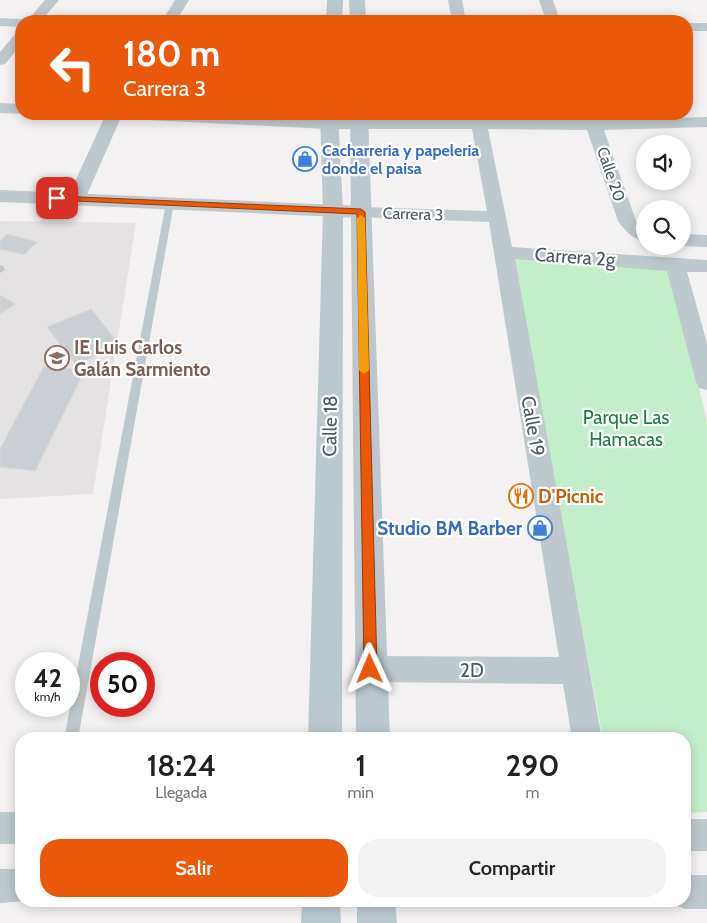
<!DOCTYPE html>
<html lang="es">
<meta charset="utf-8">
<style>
:root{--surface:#fff;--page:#f2f2f2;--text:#222;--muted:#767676;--accent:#ea580c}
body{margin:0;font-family:Cabin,sans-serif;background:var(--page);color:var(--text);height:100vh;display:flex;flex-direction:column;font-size:19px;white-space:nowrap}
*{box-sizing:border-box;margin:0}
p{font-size:16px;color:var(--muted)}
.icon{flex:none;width:28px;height:28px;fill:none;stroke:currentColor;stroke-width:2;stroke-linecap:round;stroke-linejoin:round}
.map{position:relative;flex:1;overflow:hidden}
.drawer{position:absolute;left:15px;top:732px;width:676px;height:175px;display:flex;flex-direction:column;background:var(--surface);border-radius:20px;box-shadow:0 2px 12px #0003}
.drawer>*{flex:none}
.top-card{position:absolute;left:15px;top:15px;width:678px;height:105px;border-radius:20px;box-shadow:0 2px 12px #0003;background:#ea580c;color:#fff;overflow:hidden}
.buttons{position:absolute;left:636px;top:135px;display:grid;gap:10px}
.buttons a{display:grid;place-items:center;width:55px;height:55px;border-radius:50%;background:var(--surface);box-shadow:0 2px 12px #0003;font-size:25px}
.speed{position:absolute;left:15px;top:652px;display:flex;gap:10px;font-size:25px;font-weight:700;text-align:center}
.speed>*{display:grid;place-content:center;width:65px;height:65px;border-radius:50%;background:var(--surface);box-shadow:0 2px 12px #0003;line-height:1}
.speed small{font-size:12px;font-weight:400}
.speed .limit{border:8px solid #d22;background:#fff;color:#111}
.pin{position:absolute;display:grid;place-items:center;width:42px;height:42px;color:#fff;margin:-21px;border-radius:10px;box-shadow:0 2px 8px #0006}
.me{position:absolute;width:55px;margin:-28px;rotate:359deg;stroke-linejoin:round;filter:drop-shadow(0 0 4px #0008)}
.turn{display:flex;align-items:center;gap:18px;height:105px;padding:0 25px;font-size:22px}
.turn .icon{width:65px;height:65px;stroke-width:2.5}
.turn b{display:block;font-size:35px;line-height:42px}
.eta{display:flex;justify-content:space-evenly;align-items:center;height:85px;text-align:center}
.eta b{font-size:30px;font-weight:600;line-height:35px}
.action{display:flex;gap:10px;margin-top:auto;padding:10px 25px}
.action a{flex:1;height:58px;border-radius:20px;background:var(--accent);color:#fff;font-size:20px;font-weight:600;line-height:58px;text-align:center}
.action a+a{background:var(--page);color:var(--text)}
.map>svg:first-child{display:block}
.education{fill:#e4e2e3}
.green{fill:#c3eeca}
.building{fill:#cbcfd3;stroke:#d6d9dc}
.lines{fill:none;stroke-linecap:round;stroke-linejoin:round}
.service{fill:#bec9cd;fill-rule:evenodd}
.minor{fill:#bec9cd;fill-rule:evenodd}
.tertiary{fill:#bec9cd;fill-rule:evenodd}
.secondary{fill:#bbc9cf;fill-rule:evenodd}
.route{fill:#ea580c;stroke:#983908}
.slow{fill:#f59e0b}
.labels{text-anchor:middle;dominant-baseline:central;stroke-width:4.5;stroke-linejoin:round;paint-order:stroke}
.far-shop-label{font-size:16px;font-weight:bold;fill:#366cbe;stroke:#fff;text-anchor:start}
.far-street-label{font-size:16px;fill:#4a595e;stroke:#fff}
.street-label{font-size:19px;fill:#4a595e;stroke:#fff}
.education-label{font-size:19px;font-weight:bold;fill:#785e54;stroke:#fff;text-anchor:start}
.park-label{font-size:19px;fill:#1c7e38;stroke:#fff}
.food-label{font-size:19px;font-weight:bold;fill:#c56008;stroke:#fff;text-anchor:start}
.shop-label{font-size:19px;font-weight:bold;fill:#366cbe;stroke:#fff;text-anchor:end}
</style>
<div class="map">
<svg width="707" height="923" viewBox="0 0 707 923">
<rect width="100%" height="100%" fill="#f3f1f2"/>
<path class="education" d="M0,221L136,223L93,494L0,499Z"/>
<path class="green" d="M512,257L670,269L707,421V812L685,813V739H603Z"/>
<path class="building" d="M7,234L37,242L24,255L0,249V241Z
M0,295L15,304L0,314Z
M91,309L120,345L76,365L47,327Z
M44,366L85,370L35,471L0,467V449Z"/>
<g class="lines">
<path class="service" d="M170,200L174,203L78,739H64L166,203Z
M0,265L3,266L5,270L0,273Z"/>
<path class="minor" d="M45,0H59L41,21H27Z
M175,0H189L176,21H162Z
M448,0H462L466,21H452Z
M539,0H553L560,21H546Z
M0,18L21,19L27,21H21V27L0,26Z
M686,23H707V31H686Z
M21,32V45L5,64L0,65V52L16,33Z
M0,103L21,104V114L0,113Z
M106,114H220L328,119L470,120L469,114H485L486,120H584L582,114H598L600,120L707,117V127L604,130L636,221L645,228V242C633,239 625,231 618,221L587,130L488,129L512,247L707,260V272H687L707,343V390L699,388L696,382L667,271L515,259L602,739H572L563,684L370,682L360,678L356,669L360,660L370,656L559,657L489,222L361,217L355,216L352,212L355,208L361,207L487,211L472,129H328L129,119L122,115L85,199L82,203L76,204L70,203L67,199Z
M682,234L707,235V247L682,246Z
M0,812H21V844H0Z
M685,819H707V851H685Z
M0,869H21V901H24L0,903Z
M685,875H707V909H685L673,904L672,901H685Z"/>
<path class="tertiary" d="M0,190L361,206L368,208L371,212L368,216L361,218L0,202Z"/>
<path class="secondary" d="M327,0H343L342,21H326Z
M349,0H365L366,21H350Z
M320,114H338L343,211L342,739H308L323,211Z
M350,114H368L390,739H356Z
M302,901H340L341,923H301Z
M357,901H395L397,923H357Z"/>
</g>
<path class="route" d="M57,196L361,209L365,212L377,669L375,674L370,676L366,674L364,669L357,214L54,200V197Z"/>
<path class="slow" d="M361,215L365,218L369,370L364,374L359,370L357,218Z"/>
<defs>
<symbol id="shop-ring" viewBox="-11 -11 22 22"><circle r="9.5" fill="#fff" stroke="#3f7fe0" stroke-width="1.5"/><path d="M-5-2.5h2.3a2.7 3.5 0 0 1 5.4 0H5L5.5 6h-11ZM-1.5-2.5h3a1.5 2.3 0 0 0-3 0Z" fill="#3f7fe0"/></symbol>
<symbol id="school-ring" viewBox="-11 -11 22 22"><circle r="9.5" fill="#fff" stroke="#8d6e63" stroke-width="1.5"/><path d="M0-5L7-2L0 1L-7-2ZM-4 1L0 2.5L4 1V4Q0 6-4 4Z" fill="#8d6e63"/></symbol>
<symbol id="restaurant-ring" viewBox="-11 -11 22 22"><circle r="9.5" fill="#fff" stroke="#e8710a" stroke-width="1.5"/><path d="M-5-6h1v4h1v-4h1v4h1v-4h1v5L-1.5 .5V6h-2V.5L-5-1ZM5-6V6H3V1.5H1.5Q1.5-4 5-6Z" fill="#e8710a"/></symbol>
</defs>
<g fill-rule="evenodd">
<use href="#shop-ring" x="291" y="145" width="28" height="28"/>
<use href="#school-ring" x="43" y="344" width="28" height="28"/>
<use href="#restaurant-ring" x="507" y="482" width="28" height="28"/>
<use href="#shop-ring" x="526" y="514" width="28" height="28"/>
</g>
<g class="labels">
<g class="far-shop-label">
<text x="322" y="150">Cacharreria y papeleria<tspan x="322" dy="18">donde el paisa</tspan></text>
</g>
<g class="far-street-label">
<text transform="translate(611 174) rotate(71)">Calle 20</text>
<text transform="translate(413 214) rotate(2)">Carrera 3</text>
</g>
<g class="street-label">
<text transform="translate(575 257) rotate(4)">Carrera 2g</text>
<text transform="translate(330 426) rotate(-89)">Calle 18</text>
<text transform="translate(533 426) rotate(80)">Calle 19</text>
<text x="472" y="670">2D</text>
</g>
<g class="education-label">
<text x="74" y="347">IE Luis Carlos<tspan x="74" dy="22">Galán Sarmiento</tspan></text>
</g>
<g class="park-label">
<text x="626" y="417">Parque Las<tspan x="626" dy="22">Hamacas</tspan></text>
</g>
<g class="food-label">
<text x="538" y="496">D'Picnic</text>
</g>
<g class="shop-label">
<text x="522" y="528">Studio BM Barber</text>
</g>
</g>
</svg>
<div class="buttons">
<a><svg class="icon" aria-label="sound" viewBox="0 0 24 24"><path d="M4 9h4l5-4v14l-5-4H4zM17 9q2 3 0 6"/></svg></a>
<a><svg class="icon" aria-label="search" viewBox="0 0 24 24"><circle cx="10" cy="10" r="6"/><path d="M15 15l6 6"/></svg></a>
</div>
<div class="speed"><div>42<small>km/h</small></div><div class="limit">50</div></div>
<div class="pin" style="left:57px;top:198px;background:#d93025"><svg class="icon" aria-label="arrive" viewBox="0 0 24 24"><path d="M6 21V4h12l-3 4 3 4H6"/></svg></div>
<svg class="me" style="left:370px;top:669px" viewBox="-20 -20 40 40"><path d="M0-17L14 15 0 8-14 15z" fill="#ea580c" stroke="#fff" stroke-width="4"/></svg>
<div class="top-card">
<div class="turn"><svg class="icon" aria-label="left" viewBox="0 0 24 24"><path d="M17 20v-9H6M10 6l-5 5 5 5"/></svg><div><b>180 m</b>Carrera 3</div></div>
</div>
<section class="drawer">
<div class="eta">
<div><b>18:24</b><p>Llegada</p></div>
<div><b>1</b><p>min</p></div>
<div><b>290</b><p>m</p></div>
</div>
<div class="action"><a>Salir</a><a>Compartir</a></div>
</section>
</div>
